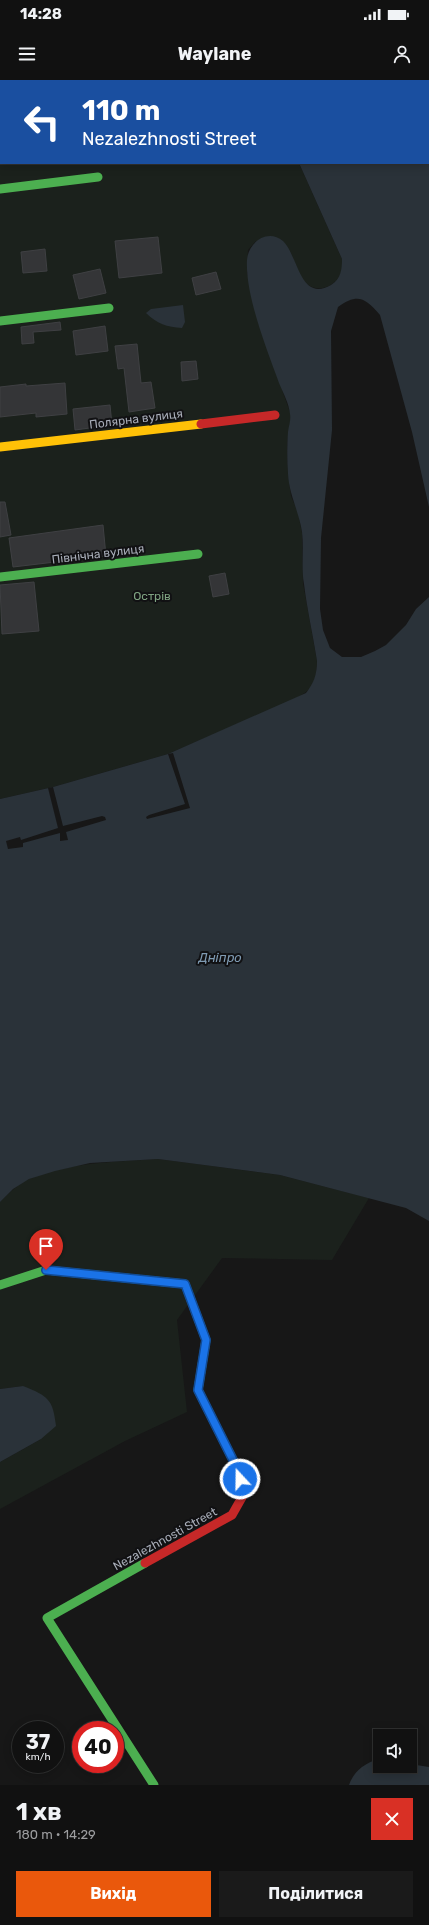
<!DOCTYPE html>
<html lang="uk">
<meta charset="utf-8">
<style>
:root{--surface:#111;--page:#1a1a1a;--text:#f1f3f6;--muted:#9c9d9f;--line:#303131;--accent:#ea580c}
body{margin:0;font-family:Rubik,sans-serif;background:var(--page);color:var(--text);height:100vh;display:flex;flex-direction:column;font-size:15px;white-space:nowrap}
*{box-sizing:border-box;margin:0}
p{font-size:13px;color:var(--muted)}
.icon{flex:none;width:22px;height:22px;fill:none;stroke:currentColor;stroke-width:2;stroke-linecap:round;stroke-linejoin:round}
.map{position:relative;height:1705px;overflow:hidden}
.panel{display:flex;flex-direction:column;background:var(--surface);flex:1}
.panel>*{flex:none}
.banner{position:absolute;left:0px;top:0px;width:429px;height:84px;box-shadow:0 2px 10px #0003,0 0 0 1px var(--line);background:#1a4fa0;color:#fff;overflow:hidden}
.fabs{position:absolute;left:373px;top:1649px;display:grid;gap:8px}
.fabs a{display:grid;place-items:center;width:44px;height:44px;border-radius:0px;background:var(--surface);box-shadow:0 2px 10px #0003,0 0 0 1px var(--line);font-size:20px}
.speed{position:absolute;left:12px;top:1641px;display:flex;gap:8px;font-size:20px;font-weight:700;text-align:center}
.speed>*{display:grid;place-content:center;width:52px;height:52px;border-radius:50%;background:var(--surface);box-shadow:0 2px 10px #0003,0 0 0 1px var(--line);line-height:1}
.speed small{font-size:10px;font-weight:400}
.speed .limit{border:6px solid #d22;background:#fff;color:#111}
.pin{position:absolute;display:grid;place-items:center;width:34px;height:34px;color:#fff;margin:-41px -17px;border-radius:50% 50% 50% 0;rotate:-45deg;box-shadow:0 0 4px #0007}
.pin .icon{rotate:45deg}
.me{position:absolute;width:44px;margin:-22px;rotate:339deg;stroke-linejoin:round;filter:drop-shadow(0 0 3px #0008)}
.turn{display:flex;align-items:center;gap:14px;height:84px;padding:0 16px;font-size:18px}
.turn .icon{width:52px;height:52px;stroke-width:2.5}
.turn b{display:block;font-size:28px;line-height:34px}
.round{display:grid;place-items:center;flex:none;width:42px;height:42px;border-radius:0px;background:var(--page)}
.headline{display:flex;align-items:center;justify-content:space-between;height:68px;padding:0 16px}
h1{font-size:24px;font-weight:700;line-height:30px}
.primary-button{display:flex;gap:8px;margin-top:auto;padding:8px 16px}
.primary-button a{flex:1;height:46px;border-radius:0px;background:var(--accent);color:#fff;font-size:16px;font-weight:700;line-height:46px;text-align:center}
.primary-button a+a{background:var(--page);color:var(--text)}
.status{display:flex;justify-content:space-between;align-items:center;height:28px;padding:0 20px;background:var(--surface);direction:ltr}
.status svg{height:11px;fill:currentColor}
header{display:flex;justify-content:space-between;align-items:center;height:52px;padding:0 16px;background:var(--surface);font-size:18px;font-weight:700}
.map>svg:first-child{display:block}
.green{fill:#1b211c}
.water{fill:#2a3239}
.pier{fill:#171717}
.building{fill:#343537;stroke:#3f4043}
.lines{fill:none;stroke-linecap:round;stroke-linejoin:round}
.fast{stroke:#4caf50;stroke-width:9}
.slow{stroke:#ffc107;stroke-width:9}
.jam{stroke:#c62828;stroke-width:9}
.route-casing{stroke:#114b97;stroke-width:10}
.route{stroke:#1a73e8;stroke-width:7}
.labels{text-anchor:middle;dominant-baseline:central;stroke-width:4;stroke-linejoin:round;paint-order:stroke}
.street-label{font-size:12px;fill:#a8adb8;stroke:#111113}
.park-label{font-size:12px;fill:#7fa381;stroke:#111113}
.water-label{font-size:13px;font-style:italic;fill:#7f9bb3;stroke:#111113}
</style>
<div class="status"><b>14:28</b><svg viewBox="0 0 49 12"><path d="M0 12V9h3v3zM5 12V6h3v6zM10 12V3h3v9zM15 12V0h3v12zM26 1h20v11H26zM47 4h2v5h-2z"/></svg></div>
<header><svg class="icon" aria-label="menu" viewBox="0 0 24 24"><path d="M4 6h16M4 12h16M4 18h16"/></svg>Waylane<svg class="icon" aria-label="person" viewBox="0 0 24 24"><circle cx="12" cy="8" r="4"/><path d="M4 21q1-7 8-7t8 7"/></svg></header>
<div class="map">
<svg width="429" height="1705" viewBox="0 0 429 1705">
<rect width="100%" height="100%" fill="#171717"/>
<path class="green" d="M0,0H259L1,1V83H299L342,179C342,182 343,188 342,191C338,205 319,214 307,204C298,197 295,182 290,171L256,161L248,170L247,193L263,256L291,335L287,365L288,394L291,416L298,432L302,453L303,503L317,581C317,601 313,610 295,619L168,674L53,707L0,719Z
M158,1079L280,1095L369,1118L332,1180L222,1178L177,1240L187,1332L125,1361L0,1429V1382L41,1359L23,1306L0,1309V1122C9,1113 18,1104 29,1099C69,1082 115,1082 158,1079Z"/>
<path class="water" d="M259,0H429V427L412,352L380,235C365,218 358,213 338,227L331,251L332,350L321,458L320,529L323,550L330,568L342,577H361L375,571L386,565L406,545L416,529L429,517V1141L406,1128L280,1095L158,1079L90,1083L55,1091L29,1099L13,1109L0,1122V719L53,707L168,674L306,613C314,603 317,594 317,581C313,555 307,529 304,504C301,487 304,469 302,452C299,432 289,414 288,394C287,380 287,365 288,352C289,345 291,340 290,334C289,323 283,313 279,303C267,270 245,215 247,180C248,163 267,148 283,161C298,175 300,223 331,205C341,199 342,189 342,179L299,83H428V1Z
M183,225L185,242L182,248C167,247 157,244 146,233L151,229Z
M23,1306C48,1316 53,1319 56,1346L41,1359L0,1382V1309Z
M378,1679L380,1680V1686H410V1684L429,1687V1705H349C354,1691 364,1684 378,1679Z"/>
<path class="pier" d="M173,673L190,728L147,739L146,737L149,735L185,724L168,674Z
M53,707L63,746L102,736L105,737L106,740L66,752L68,760L60,761V753L23,763V767L8,769L6,761L20,757L21,760L58,748L48,708Z"/>
<path class="building" d="M158,157L162,193L119,198L115,161Z
M45,169L47,191L23,193L21,172Z
M100,189L106,213L79,219L73,195Z
M216,192L221,209L196,215L192,198Z
M60,242L61,250L33,252L34,263L22,264L21,247Z
M105,246L108,271L76,275L73,251Z
M137,264L141,303L151,302L155,328L129,332L124,288L118,289L115,266Z
M196,281L198,299L182,301L181,282Z
M65,303L67,334L36,337V333L0,337V307L26,304V306Z
M110,325L112,345L75,350L73,329Z
M0,422H5L11,455L0,457Z
M103,445L106,476L13,487L9,458Z
M225,493L229,514L213,517L209,496Z
M34,502L39,551L2,554L0,505Z"/>
<g class="lines">
<path class="fast" d="M0,109L98,97
M0,241L109,228
M0,497L198,474
M0,1205L46,1190L185,1204L206,1260L198,1310L236,1386L244,1410
M145,1483L47,1538L154,1705"/>
<path class="slow" d="M0,367L201,344"/>
<path class="jam" d="M201,344L275,335
M145,1483L232,1435L245,1412L244,1410"/>
</g>
<g class="lines">
<defs>
<path id="route" d="M46,1190L185,1204L206,1260L198,1310L236,1386L240,1399"/>
</defs>
<use href="#route" class="route-casing"/>
<use href="#route" class="route"/>
</g>
<g class="labels">
<g class="street-label">
<text transform="translate(136 339) rotate(-7)">Полярна вулиця</text>
<text transform="translate(98 474) rotate(-7)">Північна вулиця</text>
<text transform="translate(165 1459) rotate(-29)">Nezalezhnosti Street</text>
</g>
<g class="park-label">
<text x="152" y="516">Острів</text>
</g>
<g class="water-label">
<text x="220" y="877">Дніпро</text>
</g>
</g>
</svg>
<div class="fabs">
<a><svg class="icon" aria-label="sound" viewBox="0 0 24 24"><path d="M4 9h4l5-4v14l-5-4H4zM17 9q2 3 0 6"/></svg></a>
</div>
<div class="speed"><div>37<small>km/h</small></div><div class="limit">40</div></div>
<div class="pin" style="left:46px;top:1190px;background:#d93025"><svg class="icon" aria-label="arrive" viewBox="0 0 24 24"><path d="M6 21V4h12l-3 4 3 4H6"/></svg></div>
<svg class="me" style="left:240px;top:1399px" viewBox="-20 -20 40 40"><circle r="17" fill="#1a73e8" stroke="#fff" stroke-width="3"/><path d="M0-11L8 9 0 5-8 9z" fill="#fff"/></svg>
<div class="banner">
<div class="turn"><svg class="icon" aria-label="left" viewBox="0 0 24 24"><path d="M17 20v-9H6M10 6l-5 5 5 5"/></svg><div><b>110 m</b>Nezalezhnosti Street</div></div>
</div>
</div>
<section class="panel">
<div class="headline"><div><h1>1 хв</h1><p>180 m · 14:29</p></div><a class="round" style="background:#d93025;color:#fff"><svg class="icon" aria-label="close" viewBox="0 0 24 24"><path d="M6 6l12 12M18 6L6 18"/></svg></a></div>
<div class="primary-button"><a>Вихід</a><a>Поділитися</a></div>
</section>
